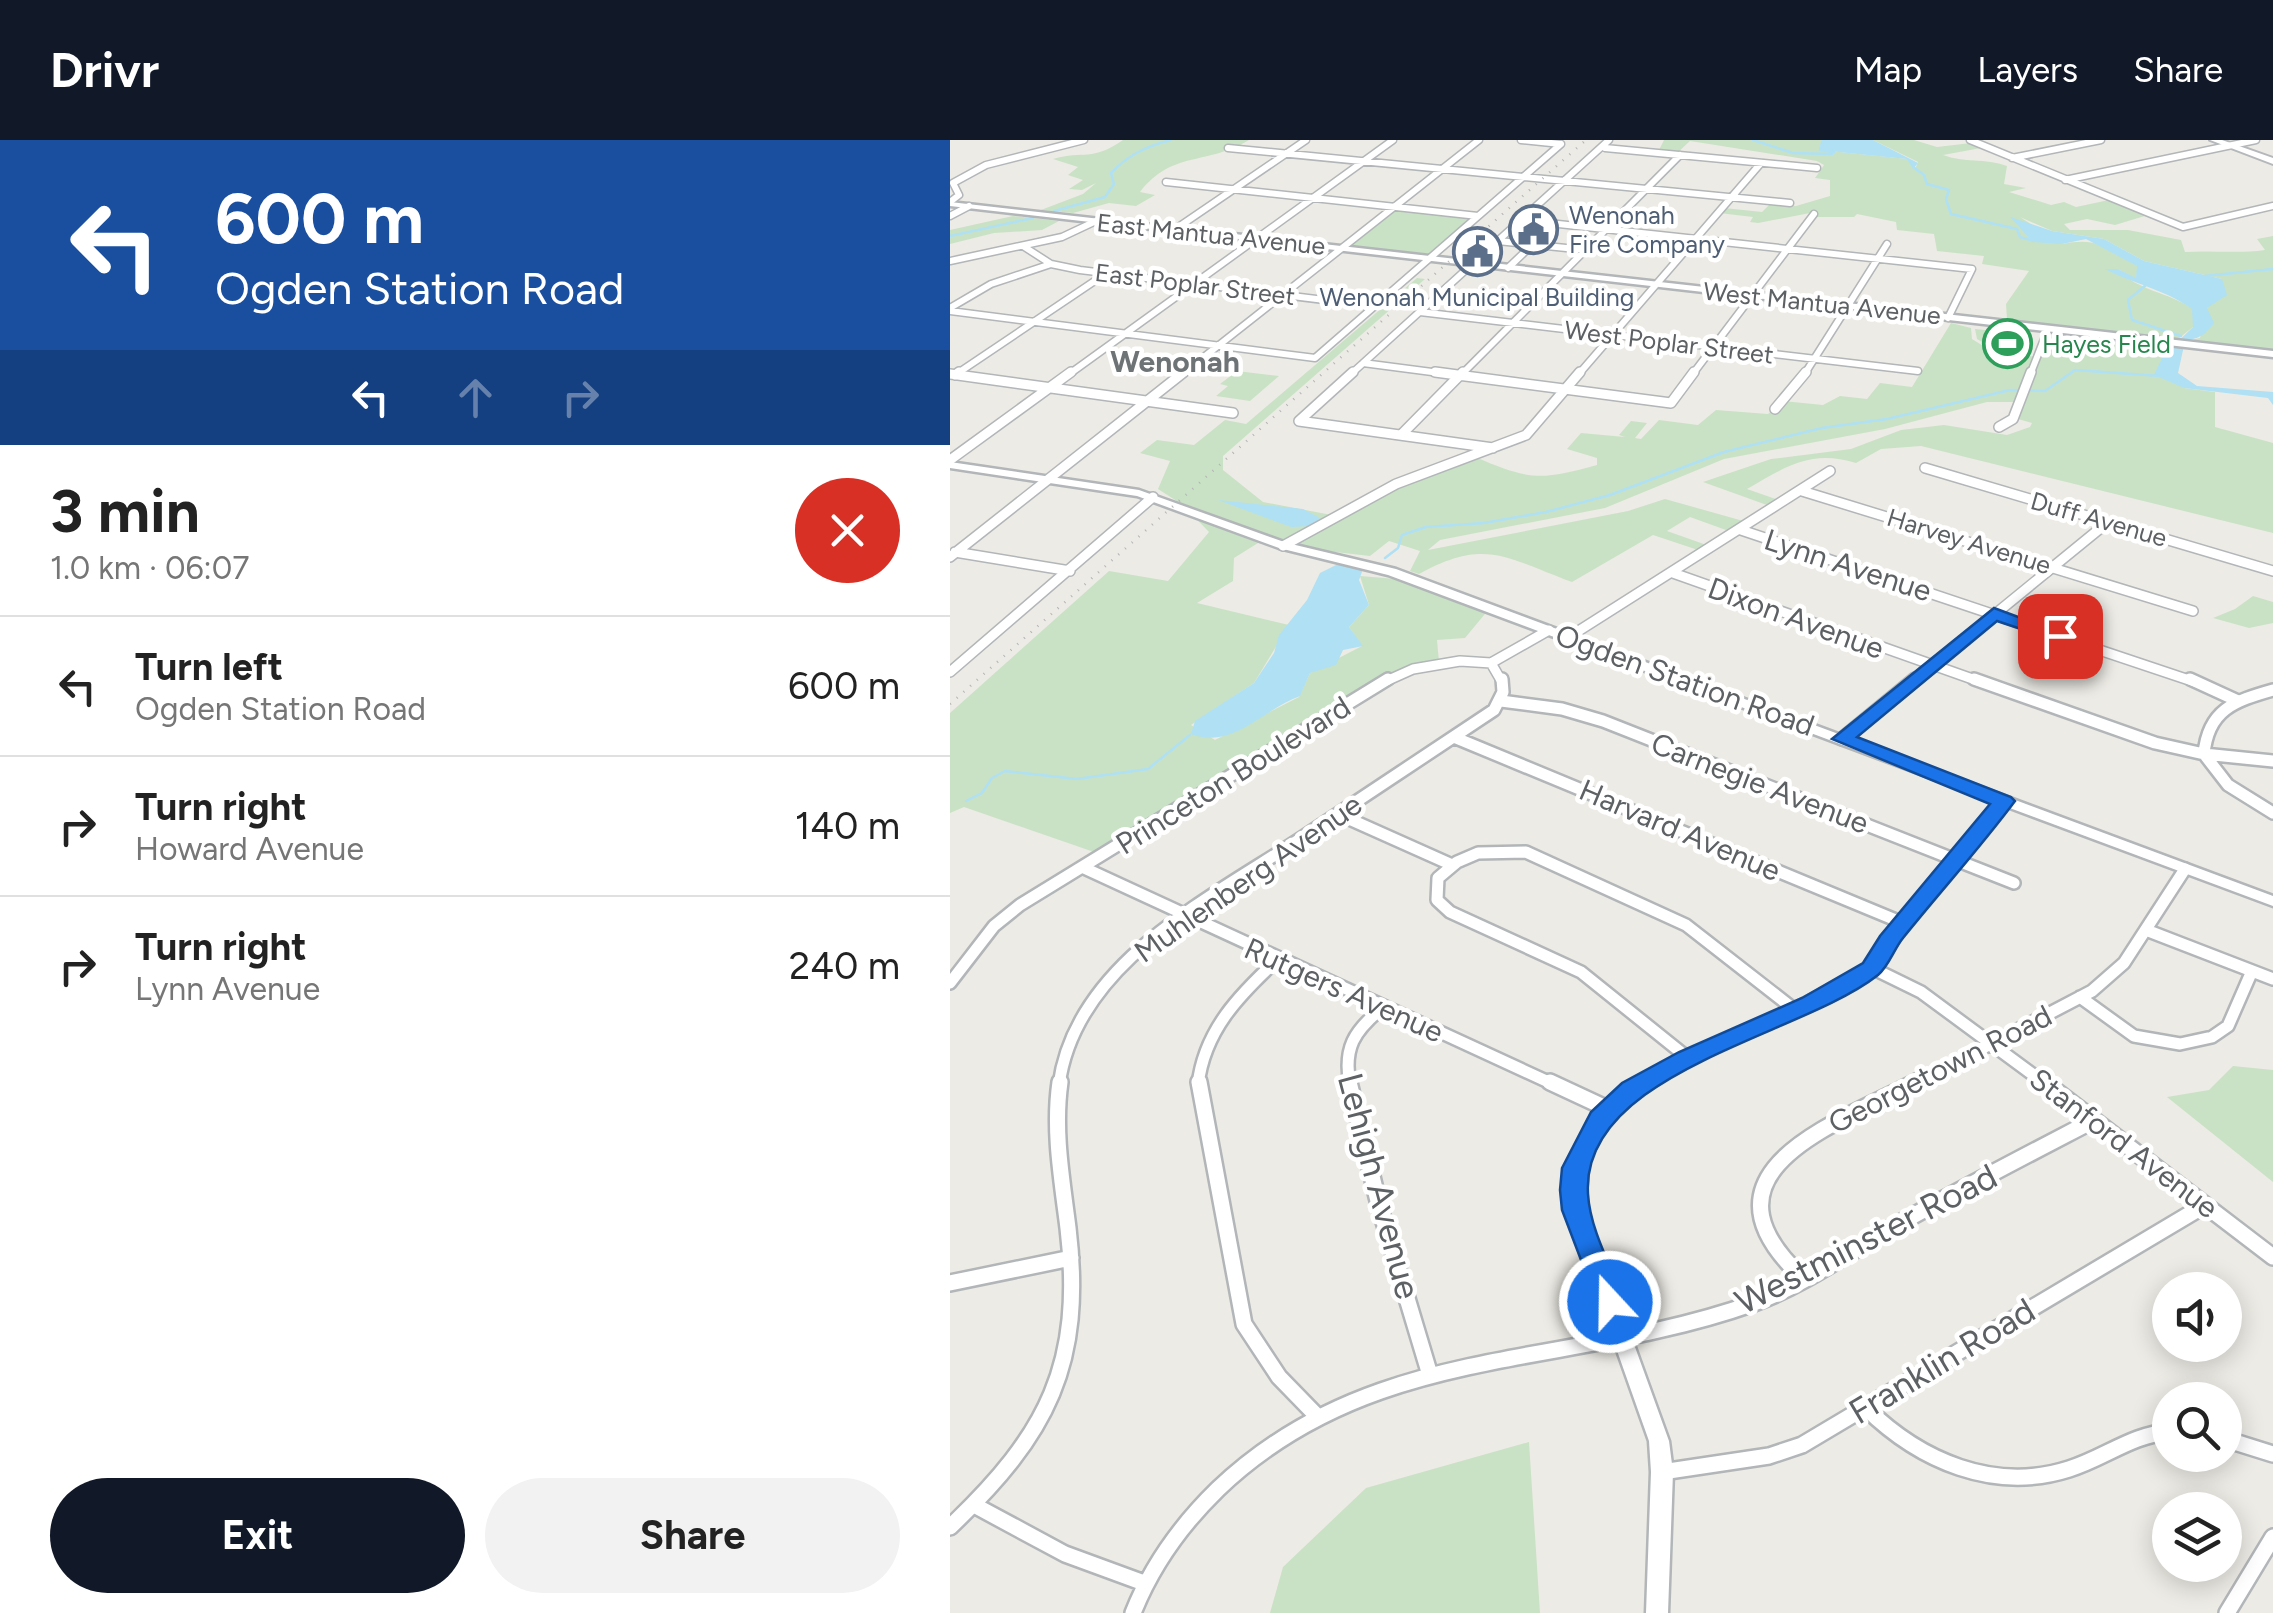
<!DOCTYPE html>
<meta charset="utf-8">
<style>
:root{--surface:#fff;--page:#f2f2f2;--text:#222;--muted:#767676;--line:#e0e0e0;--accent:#111827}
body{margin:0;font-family:Figtree,sans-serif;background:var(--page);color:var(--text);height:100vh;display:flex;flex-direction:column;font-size:38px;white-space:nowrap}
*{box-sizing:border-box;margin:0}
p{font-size:32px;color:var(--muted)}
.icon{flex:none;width:55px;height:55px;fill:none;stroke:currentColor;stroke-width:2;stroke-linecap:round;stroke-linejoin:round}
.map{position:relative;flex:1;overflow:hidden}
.drawer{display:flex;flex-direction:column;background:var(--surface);width:950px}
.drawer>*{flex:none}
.top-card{background:#1a4fa0;color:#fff;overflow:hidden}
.fabs{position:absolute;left:1202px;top:1132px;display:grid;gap:20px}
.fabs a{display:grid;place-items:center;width:90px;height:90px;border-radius:50%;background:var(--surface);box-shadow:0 5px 25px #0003;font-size:50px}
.pin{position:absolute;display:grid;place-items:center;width:85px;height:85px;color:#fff;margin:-42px;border-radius:20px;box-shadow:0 5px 15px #0006}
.me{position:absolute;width:110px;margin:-55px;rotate:339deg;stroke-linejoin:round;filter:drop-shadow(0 0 8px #0008)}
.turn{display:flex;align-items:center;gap:35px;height:210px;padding:0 50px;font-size:45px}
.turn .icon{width:130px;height:130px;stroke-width:2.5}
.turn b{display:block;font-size:70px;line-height:85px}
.lanes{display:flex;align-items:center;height:95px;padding:0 50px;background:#0003;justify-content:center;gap:50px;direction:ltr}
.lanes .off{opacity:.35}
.round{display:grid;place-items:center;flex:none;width:105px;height:105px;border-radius:52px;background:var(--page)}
.summary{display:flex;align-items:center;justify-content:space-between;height:170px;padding:0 50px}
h1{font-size:60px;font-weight:700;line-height:75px}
.button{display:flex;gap:20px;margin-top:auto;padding:20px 50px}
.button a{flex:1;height:115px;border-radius:60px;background:var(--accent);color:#fff;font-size:40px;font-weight:700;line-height:115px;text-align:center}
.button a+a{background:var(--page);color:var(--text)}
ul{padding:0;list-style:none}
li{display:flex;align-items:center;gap:30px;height:140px;padding:0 50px;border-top:2px solid var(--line)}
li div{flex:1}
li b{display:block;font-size:38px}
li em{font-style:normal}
header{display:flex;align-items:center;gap:60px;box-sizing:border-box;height:140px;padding:0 50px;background:var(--accent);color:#fff}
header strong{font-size:48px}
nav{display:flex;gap:55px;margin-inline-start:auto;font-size:35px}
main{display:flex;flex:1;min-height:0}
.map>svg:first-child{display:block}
.green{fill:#c9e2c5}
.water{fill:#afe0f4}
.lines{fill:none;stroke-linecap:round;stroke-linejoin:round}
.stream{stroke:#afe0f4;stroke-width:2.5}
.minor-far3-casing{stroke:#b2b6b8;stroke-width:9}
.minor-far2-casing{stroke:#b2b6b8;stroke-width:12}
.minor-far1-casing{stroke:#b2b6b8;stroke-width:16}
.minor-casing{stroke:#b2b6b8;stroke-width:20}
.tertiary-casing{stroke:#b2b6b8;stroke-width:5}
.secondary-casing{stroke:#b4b8bb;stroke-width:4}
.minor-far3{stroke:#fff;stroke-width:6}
.minor-far2{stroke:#fff;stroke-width:9}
.minor-far1{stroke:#fff;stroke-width:11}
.minor{stroke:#fff;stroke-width:15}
.tertiary{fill:#fff;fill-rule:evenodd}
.secondary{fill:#fff;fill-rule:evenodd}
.rail{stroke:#b3b4b4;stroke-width:2.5;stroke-dasharray:1 8;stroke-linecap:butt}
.route{fill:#1a73e8;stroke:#114b97;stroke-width:2.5}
.labels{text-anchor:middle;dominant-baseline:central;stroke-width:9;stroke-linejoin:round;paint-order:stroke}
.far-service-label{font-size:25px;fill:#4e5e75;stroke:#fff;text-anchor:start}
.far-street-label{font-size:25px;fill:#5d6164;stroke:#fff}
.far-leisure-label{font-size:25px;fill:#27864d;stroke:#fff;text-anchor:start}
.far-quarter-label{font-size:30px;font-weight:bold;fill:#6e7376;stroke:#fff}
.street-label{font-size:30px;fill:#5d6164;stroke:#fff}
.near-street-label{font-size:35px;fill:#5d6164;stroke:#fff}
</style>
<header>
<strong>Drivr</strong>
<nav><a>Map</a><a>Layers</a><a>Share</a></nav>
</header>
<main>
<section class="drawer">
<div class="top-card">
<div class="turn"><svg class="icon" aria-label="left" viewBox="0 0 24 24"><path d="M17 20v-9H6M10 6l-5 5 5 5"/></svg><div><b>600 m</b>Ogden Station Road</div></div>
<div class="lanes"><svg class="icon" aria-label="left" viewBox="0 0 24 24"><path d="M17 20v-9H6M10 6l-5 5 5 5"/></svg><svg class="icon off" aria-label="ahead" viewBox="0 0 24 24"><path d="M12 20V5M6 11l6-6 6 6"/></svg><svg class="icon off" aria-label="right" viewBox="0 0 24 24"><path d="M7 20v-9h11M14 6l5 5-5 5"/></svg></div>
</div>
<div class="summary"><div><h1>3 min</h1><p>1.0 km · 06:07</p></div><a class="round" style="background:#d93025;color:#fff"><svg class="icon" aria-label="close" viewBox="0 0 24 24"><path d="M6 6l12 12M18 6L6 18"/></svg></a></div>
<ul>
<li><svg class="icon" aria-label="left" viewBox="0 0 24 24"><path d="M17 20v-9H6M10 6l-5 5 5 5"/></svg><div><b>Turn left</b><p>Ogden Station Road</p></div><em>600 m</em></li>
<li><svg class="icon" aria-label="right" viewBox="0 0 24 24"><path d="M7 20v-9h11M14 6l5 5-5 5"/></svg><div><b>Turn right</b><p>Howard Avenue</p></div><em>140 m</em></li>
<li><svg class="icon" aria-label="right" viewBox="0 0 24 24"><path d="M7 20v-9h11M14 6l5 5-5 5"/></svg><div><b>Turn right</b><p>Lynn Avenue</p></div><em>240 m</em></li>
</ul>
<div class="button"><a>Exit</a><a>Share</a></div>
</section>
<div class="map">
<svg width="1323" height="1473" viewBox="0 0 1323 1473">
<rect width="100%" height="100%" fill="#edebe5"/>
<path class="green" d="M173,0H299C256,26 223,10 190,52L205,55L186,66L159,63L123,73L91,70L133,54L146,43L132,50L119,49L133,40L118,35L128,27L103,19C135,10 141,22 173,0Z
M714,0H872L870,10L958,19L965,29L968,22L923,0H964L987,7L1021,3L1031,8L993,15C1014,23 1035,18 1057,26L1054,44L1076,48L1059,52L1101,65L1114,62L1126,67L1159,60L1198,75L1165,85L1137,79L1114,84L1120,90H1178L1231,100L1235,112C1263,110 1287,114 1315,110L1307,99L1323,96V211L1241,200L1250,198L1257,168L1272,139L1194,121L1154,99L1102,91L1070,77L1112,104C1148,97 1158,108 1188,126L1186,139L1168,129C1187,151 1219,152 1243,169V187L1228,199L1057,179L1056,164L1079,131L1032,124L1034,116L987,111L984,94L947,90L946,82L907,74L904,77H865L860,73L808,83L800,82L803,77L769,73L774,68L812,72L819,65L846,66L880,56V40L865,38L874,25L867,21L740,1L726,14L708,12Z
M448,69L522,77L478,115L400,107Z
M63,76L109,81L92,90L44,93L0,104V90Z
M467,138L475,139L273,316V330L313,362L387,376L454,342L525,317C580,340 589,341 647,325V318L617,309L631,293L675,297L669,295L681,281L697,283L685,298L691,299L709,280L748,285L766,270L818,274L833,261L873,265L890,256L917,259L930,243L962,247L1001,183L1021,188L1022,199L1046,214L1093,217L1105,194L1125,196L1120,207C1131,213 1145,218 1156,211L1158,199L1223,206L1213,216L1234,248L1265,252V287L1323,303V393L971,306L931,309L906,323C860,309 836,327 797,349L837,363L828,369L753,342L821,319L901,309L951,290L994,285L1057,295L1080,287L1082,283L1068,279L1071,262H1037L935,289L774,319L655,368L490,400L478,410L678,371L715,359L804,384L787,394L740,377L717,391L765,408L757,413L703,395L622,442C556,418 536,397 469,434L460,431L470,411L439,401L420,416L308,403L284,418L283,441L247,463L339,485L304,543L241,585L265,600L349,557L360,533L412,506L399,487L419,465L410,436L459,440L539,469L515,498L487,500L489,522L439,533L144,712L14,667L0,673V573L159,431L218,441L259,392L233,365L208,349L220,321L190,313L207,300L244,305L275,280L296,284Z
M1025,189L1082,195L1076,216L1049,212L1027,199Z
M287,231L329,236L300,261L266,256L278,246L270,244Z
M1303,456L1323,462V483L1299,488L1263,478L1285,469Z
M1283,926L1323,930V1042L1217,957L1259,950Z
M579,1302L590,1473H320L333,1427L416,1348Z"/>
<path class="water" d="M872,0H923L968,23L963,29L957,19L869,10Z
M1060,77L1102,91L1154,99L1194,121L1272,139L1277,155L1257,168L1264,183C1255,195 1250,198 1235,201L1228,233L1247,246L1323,252V265L1318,258L1234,248L1204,235L1213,216L1243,187L1242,169C1216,150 1184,144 1155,129H1168L1186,138L1187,126L1136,99L1112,104L1083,102Z
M268,360L353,369L370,378L361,386L341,387Z
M388,424L413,429L409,440L419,465L399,487L413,506L393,510L386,525L360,533L350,556C313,569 284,610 241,594L245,581L304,543L324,513L329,495L357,460L370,433Z"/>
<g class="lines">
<path class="stream" d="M803,0L843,13L882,14
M873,0L870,10L884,12
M963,27L974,35L977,44L999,50L996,59L1001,74L1067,89L1070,97L1084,101
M104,71L155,57L164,44L161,33C178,15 197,6 221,0
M0,96L83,78
M1255,136L1323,129
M1196,145L1178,160L1182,180L1231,196
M435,418L448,408L452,395L476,387L534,383L596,372L660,355L774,312L872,288L937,279L1060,250L1095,251L1125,230L1210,236
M16,661L32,653L42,638L55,631L127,639L198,629L240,595"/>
<defs>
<path id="minor-far3" d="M571,0L611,4
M1020,0L1233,87L1323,66
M278,8L840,63
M655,8L867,28
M1062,18L1151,0
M1115,40L1306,0
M216,42L528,76
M0,62L9,55L3,43L36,25L134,0
M0,76L19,66
M571,80L1022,129L998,178
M224,90L356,0
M548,101L636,110
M73,106L101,124L130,130L423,166
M0,121L112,97L146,81
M558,128L583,104
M0,168L41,144L101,124
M0,171L365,218L611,4
M470,172L968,231
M413,223L505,235
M0,234L6,235
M5,235L155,134
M118,235L443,0
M231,235L529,0
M400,235L659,0
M511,235L730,15
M628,235L811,23
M742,235L864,74
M854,235L937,104
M1080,235L1098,189"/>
<path id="minor-far2" d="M485,232L721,263L744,232
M0,234L283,273
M5,235L9,232
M825,269L856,232
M349,281L403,232
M349,281L543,308
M1049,287L1063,279L1081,232
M451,295L513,232
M0,320L121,232
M975,328L1323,431
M852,351L1243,471
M791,390L1245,542
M333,406L446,344L576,295L630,232
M5,412L120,431
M0,417L234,232
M723,433L1031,542
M619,497L880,331
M541,523L552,542
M0,532L203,357
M434,542L463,529L510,521L541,523L599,490
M962,542L1158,382"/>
<path id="minor-far1" d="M1024,539L1205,603L1254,614L1323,621
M1240,539L1288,561
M551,561L612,569L653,581L1064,743
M506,598L953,783
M892,599L965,539
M1254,614C1258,570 1284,561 1323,550
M1254,614L1278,645L1323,673
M388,674L500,724
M132,727L605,945
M1196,790L1323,839
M922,828L971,852L1097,945
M0,843L44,786L70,765L438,539
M1130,857L1184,896L1230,904L1262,897L1278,886L1302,831
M738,918L631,832L500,772L487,760L488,738L507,722L528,713L576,712L736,785L845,870
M109,945C125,823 261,758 353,697C417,655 480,612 544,570L553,552L552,539
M248,945C254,891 289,855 327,820
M400,945C393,908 404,891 432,868
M962,945L1142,851L1174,823L1235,729"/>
<path id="minor" d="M249,942L294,1184L329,1237L365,1274
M399,942L429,1065L480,1235
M600,942L658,969
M1094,942L1323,1117
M853,1138C738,1032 884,985 966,942
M0,1143L121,1118
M916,1268C970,1321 1044,1353 1119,1329C1155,1318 1182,1294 1220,1292
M1275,1299L1323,1314
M712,1332L819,1316L852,1305L1255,1065
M24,1365L115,1414L194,1443
M0,1387C98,1294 134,1224 118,1088C112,1040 103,991 110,942
M183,1473C202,1425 231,1385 268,1349C423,1201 616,1230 804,1163C854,1145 897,1113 943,1087C1009,1050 1077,1015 1144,980
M1277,1473L1323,1397"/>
<path id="tertiary" d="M0,62L1323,211V217L0,66Z
M0,322L189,350L337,403L446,429L1323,756V766L1057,667L957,787L936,821L924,835L851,874L764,912L721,933L683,959L654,989L638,1023L635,1069L719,1301L723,1332L718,1473H696L701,1332L699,1301L617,1069L620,1023L638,985L671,951L709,925L839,866L912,828L924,815L947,781L1045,662L438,435L329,408L187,356L0,328Z"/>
<path id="secondary" d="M1260,0H1272L1323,18V24Z"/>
</defs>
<use href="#minor-far3" class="minor-far3-casing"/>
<use href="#minor-far2" class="minor-far2-casing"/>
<use href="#minor-far1" class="minor-far1-casing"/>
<use href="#minor" class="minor-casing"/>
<use href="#tertiary" class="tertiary-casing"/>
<use href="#secondary" class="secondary-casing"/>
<use href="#minor-far3" class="minor-far3"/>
<use href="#minor-far2" class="minor-far2"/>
<use href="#minor-far1" class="minor-far1"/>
<use href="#minor" class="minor"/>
<use href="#tertiary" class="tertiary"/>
<use href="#secondary" class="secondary"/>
<path class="rail" d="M0,564L636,0"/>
</g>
<path class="route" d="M1044,468L1119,496L1110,502L1047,481L907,597L1061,657L1065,661C1030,708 990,752 953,798C944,809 939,826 928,835C851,896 630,932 638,1054C640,1090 662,1128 675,1162L671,1170L660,1173L650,1170L612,1070L610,1050L612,1028L641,972L672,943L729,912L852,858L913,823L930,796L1040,664L882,599Z"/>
<defs>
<symbol id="civic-ring" viewBox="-11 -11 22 22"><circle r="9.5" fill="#fff" stroke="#5c6f8a" stroke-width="1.5"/><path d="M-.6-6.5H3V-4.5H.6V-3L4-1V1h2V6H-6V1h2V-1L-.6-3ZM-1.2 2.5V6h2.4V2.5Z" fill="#5c6f8a"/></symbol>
<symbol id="stadium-ring" viewBox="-11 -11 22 22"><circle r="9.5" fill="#fff" stroke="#2e9e5b" stroke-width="1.5"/><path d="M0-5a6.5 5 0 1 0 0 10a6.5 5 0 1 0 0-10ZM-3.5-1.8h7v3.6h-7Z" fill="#2e9e5b"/></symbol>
</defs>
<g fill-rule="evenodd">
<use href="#civic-ring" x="556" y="62" width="55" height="55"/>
<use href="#civic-ring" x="500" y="84" width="55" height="55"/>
<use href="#stadium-ring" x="1030" y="176" width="55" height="55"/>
</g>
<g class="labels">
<g class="far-service-label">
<text x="619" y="75">Wenonah<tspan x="619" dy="29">Fire Company</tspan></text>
<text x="527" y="157" text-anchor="middle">Wenonah Municipal Building</text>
</g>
<g class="far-street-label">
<text transform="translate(261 94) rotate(6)">East Mantua Avenue</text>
<text transform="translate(245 144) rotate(7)">East Poplar Street</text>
<text transform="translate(872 163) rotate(6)">West Mantua Avenue</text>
<text transform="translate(719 202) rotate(7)">West Poplar Street</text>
<text transform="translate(1149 379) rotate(16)">Duff Avenue</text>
<text transform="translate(1019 401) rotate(17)">Harvey Avenue</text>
</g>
<g class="far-leisure-label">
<text x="1092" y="204">Hayes Field</text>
</g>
<g class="far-quarter-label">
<text x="225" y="221">Wenonah</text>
</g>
<g class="street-label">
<text transform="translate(898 425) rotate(18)">Lynn Avenue</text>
<text transform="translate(846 478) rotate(20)">Dixon Avenue</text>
<text transform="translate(735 540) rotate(20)">Ogden Station Road</text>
<text transform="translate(283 635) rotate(-32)">Princeton Boulevard</text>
<text transform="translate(810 643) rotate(21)">Carnegie Avenue</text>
<text transform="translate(730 690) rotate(23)">Harvard Avenue</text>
<text transform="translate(298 738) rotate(-35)">Muhlenberg Avenue</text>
<text transform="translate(394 850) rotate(24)">Rutgers Avenue</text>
<text transform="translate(990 929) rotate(-27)">Georgetown Road</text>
<text transform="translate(1174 1003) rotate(37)">Stanford Avenue</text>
</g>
<g class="near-street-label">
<text transform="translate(429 1046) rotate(75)">Lehigh Avenue</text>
<text transform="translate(916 1099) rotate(-27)">Westminster Road</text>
<text transform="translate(992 1221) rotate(-31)">Franklin Road</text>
</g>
</g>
</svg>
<div class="fabs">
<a><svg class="icon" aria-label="sound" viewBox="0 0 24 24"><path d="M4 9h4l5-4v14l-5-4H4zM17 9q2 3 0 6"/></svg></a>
<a><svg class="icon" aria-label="search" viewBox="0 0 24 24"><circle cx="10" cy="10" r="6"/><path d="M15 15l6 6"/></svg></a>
<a><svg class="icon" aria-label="layers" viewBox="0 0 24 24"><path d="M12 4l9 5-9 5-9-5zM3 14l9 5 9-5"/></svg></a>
</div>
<div class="pin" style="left:1110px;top:496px;background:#d93025"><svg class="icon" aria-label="arrive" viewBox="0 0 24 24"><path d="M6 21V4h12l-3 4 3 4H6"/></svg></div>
<svg class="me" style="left:660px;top:1162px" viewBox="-20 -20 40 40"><circle r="17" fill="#1a73e8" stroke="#fff" stroke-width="3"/><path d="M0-11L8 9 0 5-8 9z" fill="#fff"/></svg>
</div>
</main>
